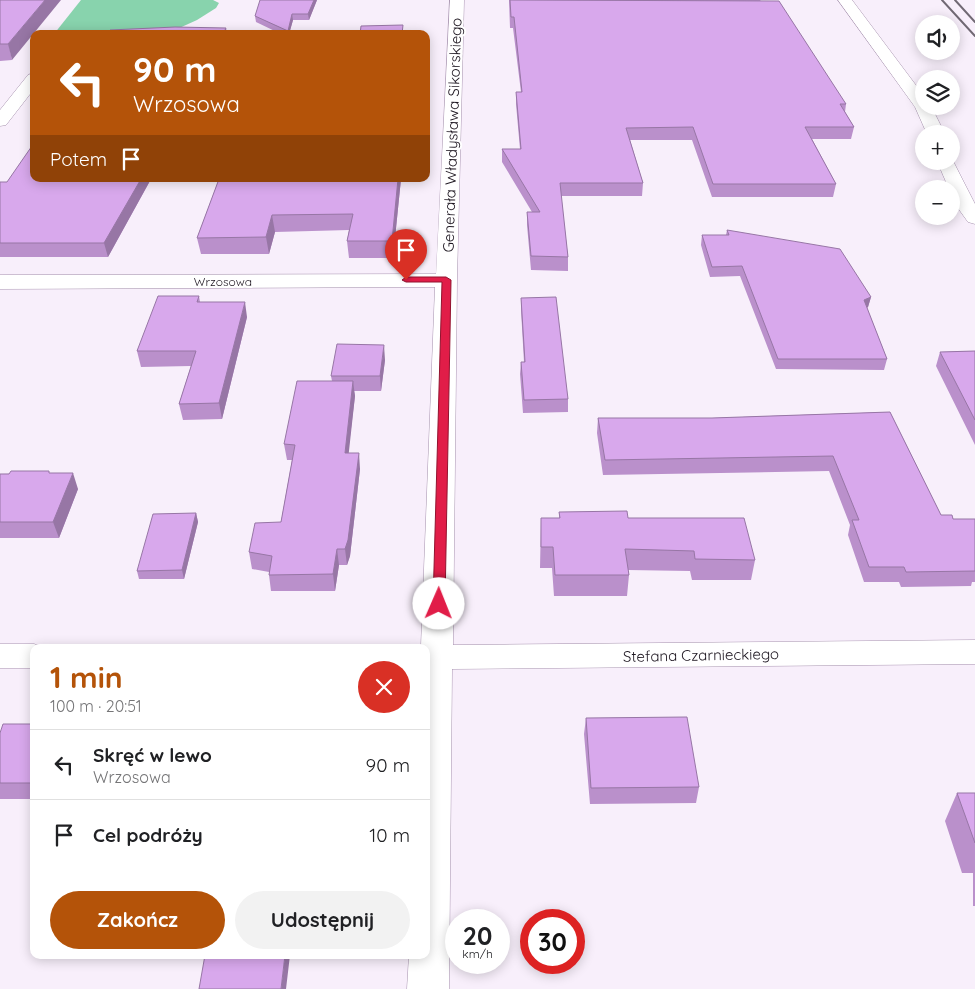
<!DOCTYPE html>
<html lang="pl">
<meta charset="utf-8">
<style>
:root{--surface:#fff;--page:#f2f2f2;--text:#202124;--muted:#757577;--line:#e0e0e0;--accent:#b45309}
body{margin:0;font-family:Quicksand,sans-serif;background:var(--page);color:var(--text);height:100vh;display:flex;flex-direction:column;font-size:19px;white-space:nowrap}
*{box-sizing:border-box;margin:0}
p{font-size:16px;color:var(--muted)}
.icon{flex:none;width:28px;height:28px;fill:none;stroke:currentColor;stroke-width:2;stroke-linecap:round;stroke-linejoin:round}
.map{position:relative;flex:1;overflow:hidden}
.sheet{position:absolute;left:30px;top:644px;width:400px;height:315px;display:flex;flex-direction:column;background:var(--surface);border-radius:10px;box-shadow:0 2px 12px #0003}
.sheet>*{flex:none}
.hud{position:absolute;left:30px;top:30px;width:400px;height:152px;border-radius:10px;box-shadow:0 2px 12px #0003;background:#b45309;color:#fff;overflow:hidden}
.fabs{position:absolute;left:915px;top:15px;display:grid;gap:10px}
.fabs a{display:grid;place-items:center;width:45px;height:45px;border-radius:50%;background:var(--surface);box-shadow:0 2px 12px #0003;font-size:25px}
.speed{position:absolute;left:445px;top:909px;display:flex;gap:10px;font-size:25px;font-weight:700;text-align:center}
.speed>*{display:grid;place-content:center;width:65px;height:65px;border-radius:50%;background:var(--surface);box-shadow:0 2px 12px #0003;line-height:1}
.speed small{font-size:12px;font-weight:400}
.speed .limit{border:8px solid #d22;background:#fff;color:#111}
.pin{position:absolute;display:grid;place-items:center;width:42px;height:42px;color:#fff;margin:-51px -21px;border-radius:50% 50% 50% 0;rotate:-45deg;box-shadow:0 0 5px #0007}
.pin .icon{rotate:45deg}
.me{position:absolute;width:55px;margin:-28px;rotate:1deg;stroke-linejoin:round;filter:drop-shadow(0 0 4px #0008)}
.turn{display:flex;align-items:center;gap:18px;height:105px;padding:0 20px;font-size:22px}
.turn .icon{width:65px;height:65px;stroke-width:2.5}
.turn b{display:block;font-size:35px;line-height:42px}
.then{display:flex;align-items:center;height:48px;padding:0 20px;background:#0003;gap:10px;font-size:19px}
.round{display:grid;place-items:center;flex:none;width:52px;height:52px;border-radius:26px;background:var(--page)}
.summary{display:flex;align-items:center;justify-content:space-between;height:85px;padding:0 20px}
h1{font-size:30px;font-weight:700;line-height:38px;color:var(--accent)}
.action{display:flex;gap:10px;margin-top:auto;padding:10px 20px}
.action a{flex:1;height:58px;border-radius:30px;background:var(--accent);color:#fff;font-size:20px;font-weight:700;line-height:58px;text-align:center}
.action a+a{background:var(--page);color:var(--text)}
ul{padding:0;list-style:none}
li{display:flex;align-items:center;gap:15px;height:70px;padding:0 20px;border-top:1px solid var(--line)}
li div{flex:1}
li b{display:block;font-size:19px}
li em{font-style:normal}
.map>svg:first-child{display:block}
.green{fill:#88d3ad}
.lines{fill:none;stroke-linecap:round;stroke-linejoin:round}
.street-casing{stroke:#a692ae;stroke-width:1}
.street{fill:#fff;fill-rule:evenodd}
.rail{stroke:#716974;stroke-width:2}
.wall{fill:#ba90cb}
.shaded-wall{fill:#9776a5}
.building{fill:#d8a8ec;stroke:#9776a5}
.route{fill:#e11d48;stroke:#92132f}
.labels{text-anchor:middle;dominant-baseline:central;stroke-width:4;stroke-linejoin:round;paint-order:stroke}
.far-street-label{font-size:12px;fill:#1d1620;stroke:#fff}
.street-label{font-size:15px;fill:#1d1620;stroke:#fff}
</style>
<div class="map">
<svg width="975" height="989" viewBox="0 0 975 989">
<rect width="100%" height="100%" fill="#f8effb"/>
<path class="green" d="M81,0H213L219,3L216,8L197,20L166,34H54Z"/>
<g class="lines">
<defs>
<path id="street" d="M450,0H464L457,280L453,645L975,640V664L452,669L449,989H407L409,955H426V648H418L421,646L435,287L0,289V275L436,274Z
M838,0H852L924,96V106H931L945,134H927L915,107Z
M34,73V89L6,125L0,126V110L28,75Z
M951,157L975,204V224L968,222L955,204L951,189H949L937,161H951Z
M0,644H34L45,648H34V668H0Z"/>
</defs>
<use href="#street" class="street-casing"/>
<use href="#street" class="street"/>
<path class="rail" d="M942,0L975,36
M955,0L975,22"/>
</g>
<path class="wall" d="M0,0L12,60L0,61Z
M317,0L309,20H293L289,34H281L256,22L255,16Z
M509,0H760L846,104L845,112L854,127L851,139H812L836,184L833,197H712L692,140H630L643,183L642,196H561L568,257V271L531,270L527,225V212H532L502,162V149H520L516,104V92H521L513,28H510Z
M34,179H151L108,257H0V182H7Z
M219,179H401L393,258H349L347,241L349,230L275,232L269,254H201L197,238Z
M727,230L871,297L868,307L867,308L887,359L884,370L776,369L740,276L710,277L701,245L702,235H726Z
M199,296L200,302L247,317L222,419L183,420L179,404L191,366L141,367L137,351Z
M521,298L568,399V412L523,413L520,374L521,362H524L521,310Z
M975,351V445L936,366L940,352Z
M385,360L381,391H354L355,396L348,453L360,469L350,556L347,565H339L335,591H271L269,575V572L252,569L249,552L281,522L292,460H287L284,444L332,381L331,376Z
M890,412L941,515L953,519H975V582H972L971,586L901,587L899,582H864L848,535L850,525L829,471L603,475L597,433L598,418H712Z
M50,473L78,489L59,538H0V474Z
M559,512L628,518L755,560L751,580H692L690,571L628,570L629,575L627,596H554L552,568H540L541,518H559Z
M196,513L198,522L184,579H139L137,571Z
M586,718L699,787L696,803L590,804L584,734Z
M34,724V799H0V733Z
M957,793H975V906H973V873H962L945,821Z"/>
<path class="shaded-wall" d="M45,0H61L12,60L8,44Z
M314,0H317L309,20L308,14Z
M292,14L293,20L289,34H288V31Z
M226,28L227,34H223Z
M141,179H151L108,257L104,243Z
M398,179H401L393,258L392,241Z
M272,215L275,232L269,254L266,237Z
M871,297L868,307L861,310L864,300Z
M245,302L247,317L222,419L219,403Z
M384,345L385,360L381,391L380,376Z
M353,381L355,396L347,469L345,453Z
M359,453L360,469L350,556L347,565L345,549Z
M73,473L78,489L59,538L53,522Z
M196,513L198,522L184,579L182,570Z
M337,549L339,565L335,591L333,574Z
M285,955H290L286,989H281Z"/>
<path class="building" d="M0,0H45L8,44H0Z
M260,0H314L308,14H292L288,31L255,16Z
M510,0L779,1L846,104H840L854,127H805L836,184H713L693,127L626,128L643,183H560L568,257L531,256L527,212H540L502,149H521L516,92H522L514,17H511Z
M403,25L402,34H360L361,26Z
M175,27L226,28L223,34H107L110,30Z
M34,143V179H141L104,243H0V182H7Z
M219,179H398L392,241H347L353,214L272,215L266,237L197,238Z
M727,230L840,249L871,297L864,300L887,359H778L742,266L712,267L702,235H729Z
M158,296H199L197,302H245L219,403L179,404L196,351H137Z
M556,297L568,399L524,400L521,362H525L521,298Z
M337,344L384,345L380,376H331Z
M975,351V420L940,352Z
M297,381H353L345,453H359L348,540L345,549H337L333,574L269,575L272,556L249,552L255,523L281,522L295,445L284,444Z
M890,412L941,515H952L953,519H975V571L906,572L904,567H869L852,520H859L833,456L605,460L598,418H712Z
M11,471H49V473H73L53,522H0V474H9Z
M627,511L628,518H744L755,560L695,559L694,551L625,549L629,575H555L553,547H541V518H560L559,512Z
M196,513L182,570L137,571L153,514Z
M687,717L699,787L591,788L586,718Z
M3,724H34V783H0V733Z
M957,793H975V843Z
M205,955H285L281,989H199Z"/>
<path class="route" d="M446,277L451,280L445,604L439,609L433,604L442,282H406L402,280L406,277Z"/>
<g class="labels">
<g class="far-street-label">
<text x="223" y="281">Wrzosowa</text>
</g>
<g class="street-label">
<text transform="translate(452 135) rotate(-88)">Generała Władysława Sikorskiego</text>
<text transform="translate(701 655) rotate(-1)">Stefana Czarnieckiego</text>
</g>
</g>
</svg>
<div class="fabs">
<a><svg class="icon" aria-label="sound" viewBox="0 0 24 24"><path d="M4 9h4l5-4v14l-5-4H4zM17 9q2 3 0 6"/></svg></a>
<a><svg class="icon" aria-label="layers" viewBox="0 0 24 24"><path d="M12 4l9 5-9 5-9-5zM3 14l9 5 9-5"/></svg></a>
<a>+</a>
<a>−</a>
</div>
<div class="speed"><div>20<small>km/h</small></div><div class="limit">30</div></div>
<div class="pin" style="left:406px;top:280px;background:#d93025"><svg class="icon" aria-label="arrive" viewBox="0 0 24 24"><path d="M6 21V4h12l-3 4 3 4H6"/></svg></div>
<svg class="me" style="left:439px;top:604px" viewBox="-20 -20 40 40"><circle r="19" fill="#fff"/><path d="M0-13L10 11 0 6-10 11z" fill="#e11d48"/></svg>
<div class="hud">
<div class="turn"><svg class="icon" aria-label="left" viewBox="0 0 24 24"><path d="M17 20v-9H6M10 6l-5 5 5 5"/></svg><div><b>90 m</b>Wrzosowa</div></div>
<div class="then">Potem<svg class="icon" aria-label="arrive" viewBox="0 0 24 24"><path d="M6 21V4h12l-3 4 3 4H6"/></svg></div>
</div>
<section class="sheet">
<div class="summary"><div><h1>1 min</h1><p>100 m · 20:51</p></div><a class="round" style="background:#d93025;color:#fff"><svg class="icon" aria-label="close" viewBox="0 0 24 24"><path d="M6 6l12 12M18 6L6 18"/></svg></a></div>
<ul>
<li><svg class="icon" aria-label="left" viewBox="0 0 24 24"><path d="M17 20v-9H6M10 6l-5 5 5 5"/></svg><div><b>Skręć w lewo</b><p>Wrzosowa</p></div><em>90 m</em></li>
<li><svg class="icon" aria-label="arrive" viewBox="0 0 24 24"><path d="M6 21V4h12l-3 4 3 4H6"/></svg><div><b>Cel podróży</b></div><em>10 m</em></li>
</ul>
<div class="action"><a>Zakończ</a><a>Udostępnij</a></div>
</section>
</div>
